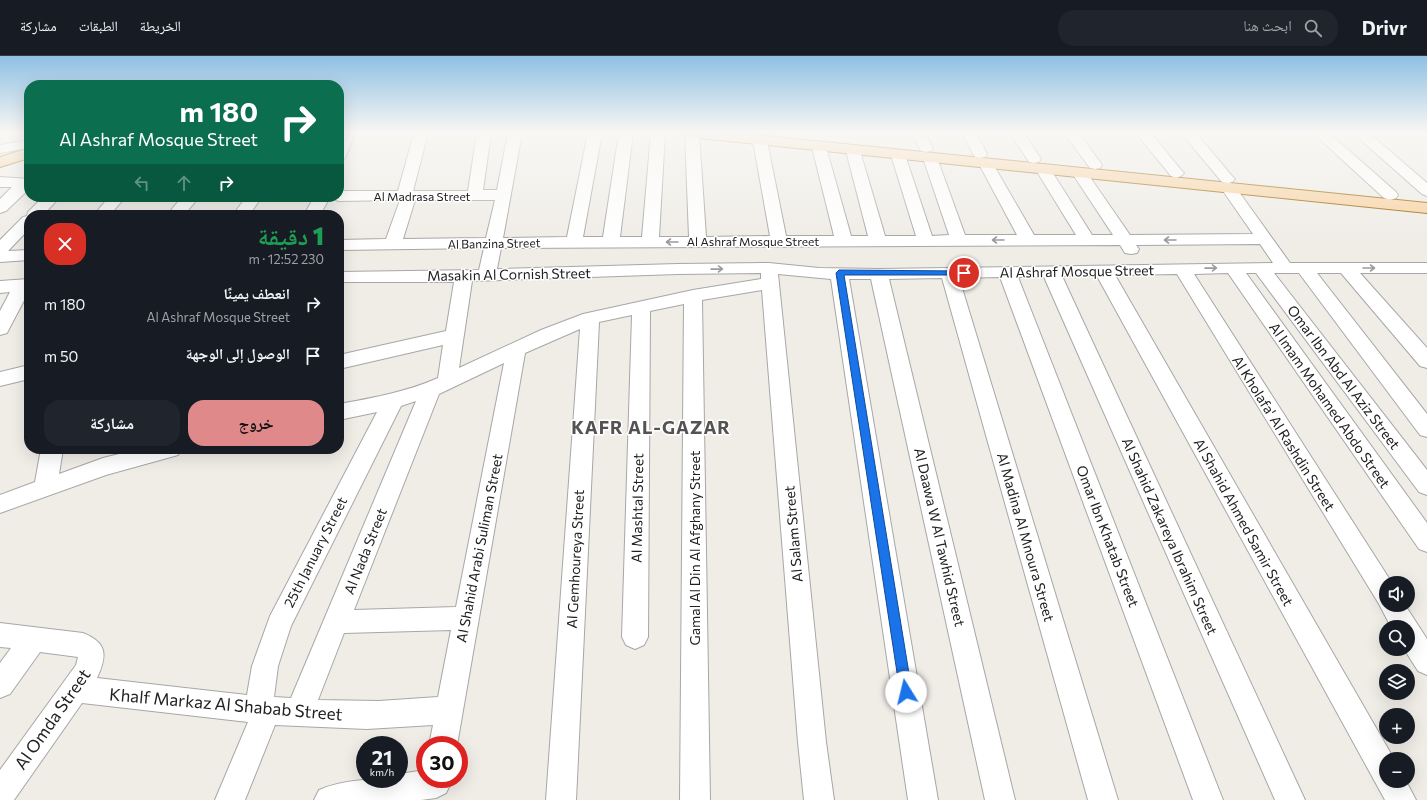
<!DOCTYPE html>
<html lang="ar">
<meta charset="utf-8">
<style>
:root{--surface:#171b24;--page:#20242c;--text:#f1f3f6;--muted:#9ea1a6;--line:#363941;--accent:#df898b}
body{margin:0;font-family:Commissioner,"Noto Naskh Arabic",sans-serif;background:var(--page);color:var(--text);direction:rtl;height:100vh;display:flex;flex-direction:column;font-size:15px;white-space:nowrap}
*{box-sizing:border-box;margin:0}
p{font-size:13px;color:var(--muted)}
.icon{flex:none;width:22px;height:22px;fill:none;stroke:currentColor;stroke-width:2;stroke-linecap:round;stroke-linejoin:round}
.map{position:relative;flex:1;overflow:hidden;direction:ltr}
.drawer{position:absolute;left:24px;top:154px;width:320px;height:244px;display:flex;flex-direction:column;background:var(--surface);border-radius:16px;box-shadow:0 4px 16px #0002;direction:rtl}
.drawer>*{flex:none}
.top-card{position:absolute;left:24px;top:24px;width:320px;height:122px;border-radius:16px;box-shadow:0 4px 16px #0002;direction:rtl;background:#0b6e4f;color:#fff;overflow:hidden}
.controls{position:absolute;left:1379px;top:520px;display:grid;gap:8px}
.controls a{display:grid;place-items:center;width:36px;height:36px;border-radius:50%;background:var(--surface);box-shadow:0 4px 16px #0002;font-size:20px}
.speed{position:absolute;left:356px;top:680px;display:flex;gap:8px;font-size:20px;font-weight:700;text-align:center}
.speed>*{display:grid;place-content:center;width:52px;height:52px;border-radius:50%;background:var(--surface);box-shadow:0 4px 16px #0002;line-height:1}
.speed small{font-size:10px;font-weight:400}
.speed .limit{border:6px solid #d22;background:#fff;color:#111}
.pin{position:absolute;display:grid;place-items:center;width:34px;height:34px;color:#fff;margin:-17px;border:2px solid #fff;border-radius:50%;box-shadow:0 1px 4px #0007}
.me{position:absolute;width:44px;margin:-22px;rotate:351deg;stroke-linejoin:round;filter:drop-shadow(0 0 3px #0008)}
.turn{display:flex;align-items:center;gap:14px;height:84px;padding:0 20px;font-size:18px}
.turn .icon{width:52px;height:52px;stroke-width:2.5}
.turn b{display:block;font-size:28px;line-height:34px}
.lanes{display:flex;align-items:center;height:38px;padding:0 20px;background:#0003;justify-content:center;gap:20px;direction:ltr}
.lanes .off{opacity:.35}
.round{display:grid;place-items:center;flex:none;width:42px;height:42px;border-radius:16px;background:var(--page)}
.overview{display:flex;align-items:center;justify-content:space-between;height:68px;padding:0 20px}
h1{font-size:24px;font-weight:800;line-height:30px;color:#1e9e55}
.primary-button{display:flex;gap:8px;margin-top:auto;padding:8px 20px}
.primary-button a{flex:1;height:46px;border-radius:16px;background:var(--accent);color:#111;font-size:16px;font-weight:800;line-height:46px;text-align:center}
.primary-button a+a{background:var(--page);color:var(--text)}
ul{padding:0;list-style:none}
li{display:flex;align-items:center;gap:12px;height:52px;padding:0 20px}
li div{flex:1}
li b{display:block;font-size:15px}
li em{font-style:normal}
header{display:flex;align-items:center;gap:24px;box-sizing:border-box;height:56px;padding:0 20px;background:var(--surface);border-bottom:1px solid var(--line)}
header strong{font-size:19px}
nav{display:flex;gap:22px;margin-inline-start:auto;font-size:14px}
.search{width:280px;height:36px;background:var(--page);display:flex;align-items:center;gap:10px;box-sizing:border-box;padding:0 14px;border-radius:16px;color:var(--muted);font-size:15px}
.map>svg:first-child{display:block}
.lines{fill:none;stroke-linecap:round;stroke-linejoin:round}
.minor-casing{stroke:#a7a7a7;stroke-width:2}
.major-casing{stroke:#976505;stroke-width:2}
.minor{fill:#fff;fill-rule:evenodd}
.major{fill:#f9d3a3;fill-rule:evenodd}
.oneway{stroke:#9b9b9b}
.route{fill:#1a73e8;stroke:#114b97}
.labels{text-anchor:middle;dominant-baseline:central;stroke-width:3;stroke-linejoin:round;paint-order:stroke}
.far-street-label{font-size:12px;fill:#202020;stroke:#fff}
.street-label{font-size:14px;fill:#202020;stroke:#fff}
.near-street-label{font-size:17px;fill:#202020;stroke:#fff}
.district-label{font-size:18px;font-weight:bold;letter-spacing:1px;fill:#535353;stroke:#fff}
</style>
<header>
<strong>Drivr</strong>
<div class="search"><svg class="icon" aria-label="search" viewBox="0 0 24 24"><circle cx="10" cy="10" r="6"/><path d="M15 15l6 6"/></svg>ابحث هنا</div>
<nav><a>الخريطة</a><a>الطبقات</a><a>مشاركة</a></nav>
</header>
<div class="map">
<svg width="1427" height="744" viewBox="0 0 1427 744">
<rect width="100%" height="100%" fill="#f0ede7"/>
<g class="lines">
<defs>
<path id="minor" d="M341,77H355L346,100L344,103L339,104V82Z
M414,77H428L413,135H468L477,77H491L483,134H497L508,77H522L503,182L567,181L588,77H602L583,181H603L619,77H633L620,181H642L651,77H665L659,181H689L685,78L699,77L706,181L770,180L753,85L755,82L760,81L765,82L767,85L786,180H834L812,91L814,88L819,87L824,88L826,91L851,180H868L846,95L848,92L853,91L858,92L860,95L885,180H916L891,99L893,96L898,95L903,96L905,99L932,180L949,179L923,102L925,99L930,98L935,99L937,102L965,179H1017L979,108L981,105L986,104L991,105L993,108L1034,179H1076L1036,114L1039,111L1044,109L1049,111L1092,179H1113L1072,117L1075,114L1080,112L1085,114L1130,179L1253,178L1221,132L1224,129L1229,127L1234,129L1290,207H1427V217H1360L1427,292V312L1420,310L1341,217H1317L1427,358V381L1420,379L1299,217H1274L1427,414V439L1419,436L1256,217H1246L1427,467V496L1419,493L1228,217L1194,218L1392,527H1386V549H1405L1427,583V619L1418,615L1404,593H1408V571H1391L1379,548L1177,218L1115,219L1394,703H1386V725H1406L1416,744H1385L1097,220H1062L1305,744H1275L1044,221H1018L1223,744H1193L1000,221L959,222L1118,744H1088L942,222L889,223L1015,744H985L871,223H849L938,744H908L831,223L778,218L826,686L834,744H804L798,686L762,234L702,244L710,744H680L684,248L650,255L648,581L644,589L635,593L626,589L622,581L632,259L599,266L576,744H546L580,273L525,297L457,689H429L433,669L367,673L275,669L245,744H215L248,666L82,647L14,744H0V714L76,609L78,601L40,596L10,638L0,642V607L11,592L0,591V567L83,577C108,587 107,600 97,622L247,639L252,610L270,560L377,356L339,364V348C373,342 406,336 438,322L443,289L339,313V299L446,275L454,226H339V216L479,214L484,192L339,194V184L386,183L400,144L339,145L333,143L332,141H339V135H398ZM415,144H495L486,182L403,183ZM1260,188L1273,207L879,213L819,212L769,207L678,208L497,213L501,192L1120,189L1125,197L1131,198L1137,197L1139,193L1136,189ZM761,217V223L693,234L583,258L541,274L459,312L472,225L678,218ZM504,307L456,551L354,554L439,338ZM416,345L291,642L274,641L278,610L291,570L401,350ZM451,574L438,641L379,645L318,644L344,577Z
M911,77H925L933,92L931,95L926,96L921,95Z
M962,77H976L987,98L985,101L980,102L975,101Z
M1010,77H1024L1041,103L1039,106L1034,107L1029,106Z
M1064,77H1079L1102,109L1100,112L1095,113L1090,112Z
M1136,77H1151L1181,114L1184,117L1181,120L1176,122L1171,120Z
M1181,77H1196L1232,120L1235,123L1232,126L1227,128L1222,126Z
M1313,77H1329L1396,136L1398,139L1396,142L1390,144L1384,142Z
M1353,77H1369L1427,127V140L1422,138Z
M1419,77H1427V82L1422,81Z
M29,84V92L0,97V89Z
M0,121L29,123V133L6,155L0,157V143L12,131H0Z
M43,141H60L43,159H29V173L8,195L29,194V204L0,206V184L23,161L27,160L28,156Z
M109,141H125L110,159H94Z
M182,141H199L184,159H167Z
M246,141H262L249,159H233Z
M314,141H330L320,159H304Z
M29,223V235L9,273L7,277L0,279V255L10,236L0,237V225Z
M25,310L29,311V323L0,330V316Z
M41,393H63L59,418L103,402L139,393H181L178,399L106,419L0,457V439L35,426Z
M425,714V723H449L451,727L446,737L436,742L421,744H314L319,734C344,723 372,723 399,723V718Z"/>
<path id="major" d="M681,77H736L1427,147V157L688,81L683,80Z
M29,92V102L0,111V101Z"/>
</defs>
<use href="#minor" class="minor-casing"/>
<use href="#major" class="major-casing"/>
<use href="#minor" class="minor"/>
<use href="#major" class="major"/>
</g>
<defs><path id="oneway-shaft" d="M-6 0H5M1.5-3L5.5 0L1.5 3" fill="none" stroke-width="1.6" stroke-linecap="round" stroke-linejoin="round"/></defs>
<g class="oneway">
<use href="#oneway-shaft" transform="translate(998 184) rotate(180)"/>
<use href="#oneway-shaft" transform="translate(1170 184) rotate(180)"/>
<use href="#oneway-shaft" transform="translate(672 186) rotate(180)"/>
<use href="#oneway-shaft" transform="translate(1211 212) rotate(-1)"/>
<use href="#oneway-shaft" transform="translate(1369 212)"/>
<use href="#oneway-shaft" transform="translate(717 213) rotate(-1)"/>
</g>
<linearGradient id="sky" x2="0" y2="1"><stop stop-color="#8fc0e3"/><stop offset="0.42" stop-color="#f8f7f4"/><stop offset="1" stop-color="#f8f7f4" stop-opacity="0"/></linearGradient>
<rect width="1427" height="182" fill="url(#sky)"/>
<path class="route" d="M839,214L964,215L967,217L964,219H844L912,636L910,640L906,641L902,640L900,636L836,217Z"/>
<g class="labels">
<g class="far-street-label">
<text x="422" y="140">Al Madrasa Street</text>
<text x="753" y="185">Al Ashraf Mosque Street</text>
<text transform="translate(494 187) rotate(-1)">Al Banzina Street</text>
</g>
<g class="street-label">
<text transform="translate(1077 215) rotate(-1)">Al Ashraf Mosque Street</text>
<text transform="translate(509 218) rotate(-1)">Masakin Al Cornish Street</text>
<text transform="translate(1344 321) rotate(53)">Omar Ibn Abd Al Aziz Street</text>
<text transform="translate(1330 349) rotate(55)">Al Imam Mohamed Abdo Street</text>
<text transform="translate(1284 377) rotate(58)">Al Kholafa' Al Rashdin Street</text>
<text transform="translate(637 452) rotate(-89)">Al Mashtal Street</text>
<text transform="translate(1244 466) rotate(61)">Al Shahid Ahmed Samir Street</text>
<text transform="translate(793 478) rotate(-95)">Al Salam Street</text>
<text transform="translate(1108 480) rotate(69)">Omar Ibn Khatab Street</text>
<text transform="translate(1170 480) rotate(66)">Al Shahid Zakareya Ibrahim Street</text>
<text transform="translate(940 481) rotate(77)">Al Daawa W Al Tawhid Street</text>
<text transform="translate(1026 481) rotate(74)">Al Madina Al Mnoura Street</text>
<text transform="translate(479 492) rotate(-79)">Al Shahid Arabi Suliman Street</text>
<text transform="translate(694 492) rotate(-90)">Gamal Al Din Al Afghany Street</text>
<text transform="translate(365 495) rotate(-68)">Al Nada Street</text>
<text transform="translate(315 496) rotate(-63)">25th January Street</text>
<text transform="translate(575 503) rotate(-87)">Al Gemhoureya Street</text>
</g>
<g class="near-street-label">
<text transform="translate(226 648) rotate(5)">Khalf Markaz Al Shabab Street</text>
<text transform="translate(52 663) rotate(-55)">Al Omda Street</text>
</g>
<g class="district-label">
<text x="651" y="371">KAFR AL-GAZAR</text>
</g>
</g>
</svg>
<div class="controls">
<a><svg class="icon" aria-label="sound" viewBox="0 0 24 24"><path d="M4 9h4l5-4v14l-5-4H4zM17 9q2 3 0 6"/></svg></a>
<a><svg class="icon" aria-label="search" viewBox="0 0 24 24"><circle cx="10" cy="10" r="6"/><path d="M15 15l6 6"/></svg></a>
<a><svg class="icon" aria-label="layers" viewBox="0 0 24 24"><path d="M12 4l9 5-9 5-9-5zM3 14l9 5 9-5"/></svg></a>
<a>+</a>
<a>−</a>
</div>
<div class="speed"><div>21<small>km/h</small></div><div class="limit">30</div></div>
<div class="pin" style="left:964px;top:217px;background:#d93025"><svg class="icon" aria-label="arrive" viewBox="0 0 24 24"><path d="M6 21V4h12l-3 4 3 4H6"/></svg></div>
<svg class="me" style="left:906px;top:636px" viewBox="-20 -20 40 40"><circle r="19" fill="#fff"/><path d="M0-13L10 11 0 6-10 11z" fill="#1a73e8"/></svg>
<div class="top-card">
<div class="turn"><svg class="icon" aria-label="right" viewBox="0 0 24 24"><path d="M7 20v-9h11M14 6l5 5-5 5"/></svg><div><b>180 m</b>Al Ashraf Mosque Street</div></div>
<div class="lanes"><svg class="icon off" aria-label="left" viewBox="0 0 24 24"><path d="M17 20v-9H6M10 6l-5 5 5 5"/></svg><svg class="icon off" aria-label="ahead" viewBox="0 0 24 24"><path d="M12 20V5M6 11l6-6 6 6"/></svg><svg class="icon" aria-label="right" viewBox="0 0 24 24"><path d="M7 20v-9h11M14 6l5 5-5 5"/></svg></div>
</div>
<section class="drawer">
<div class="overview"><div><h1>1 دقيقة</h1><p>230 m · 12:52</p></div><a class="round" style="background:#d93025;color:#fff"><svg class="icon" aria-label="close" viewBox="0 0 24 24"><path d="M6 6l12 12M18 6L6 18"/></svg></a></div>
<ul>
<li><svg class="icon" aria-label="right" viewBox="0 0 24 24"><path d="M7 20v-9h11M14 6l5 5-5 5"/></svg><div><b>انعطف يمينًا</b><p>Al Ashraf Mosque Street</p></div><em>180 m</em></li>
<li><svg class="icon" aria-label="arrive" viewBox="0 0 24 24"><path d="M6 21V4h12l-3 4 3 4H6"/></svg><div><b>الوصول إلى الوجهة</b></div><em>50 m</em></li>
</ul>
<div class="primary-button"><a>خروج</a><a>مشاركة</a></div>
</section>
</div>
